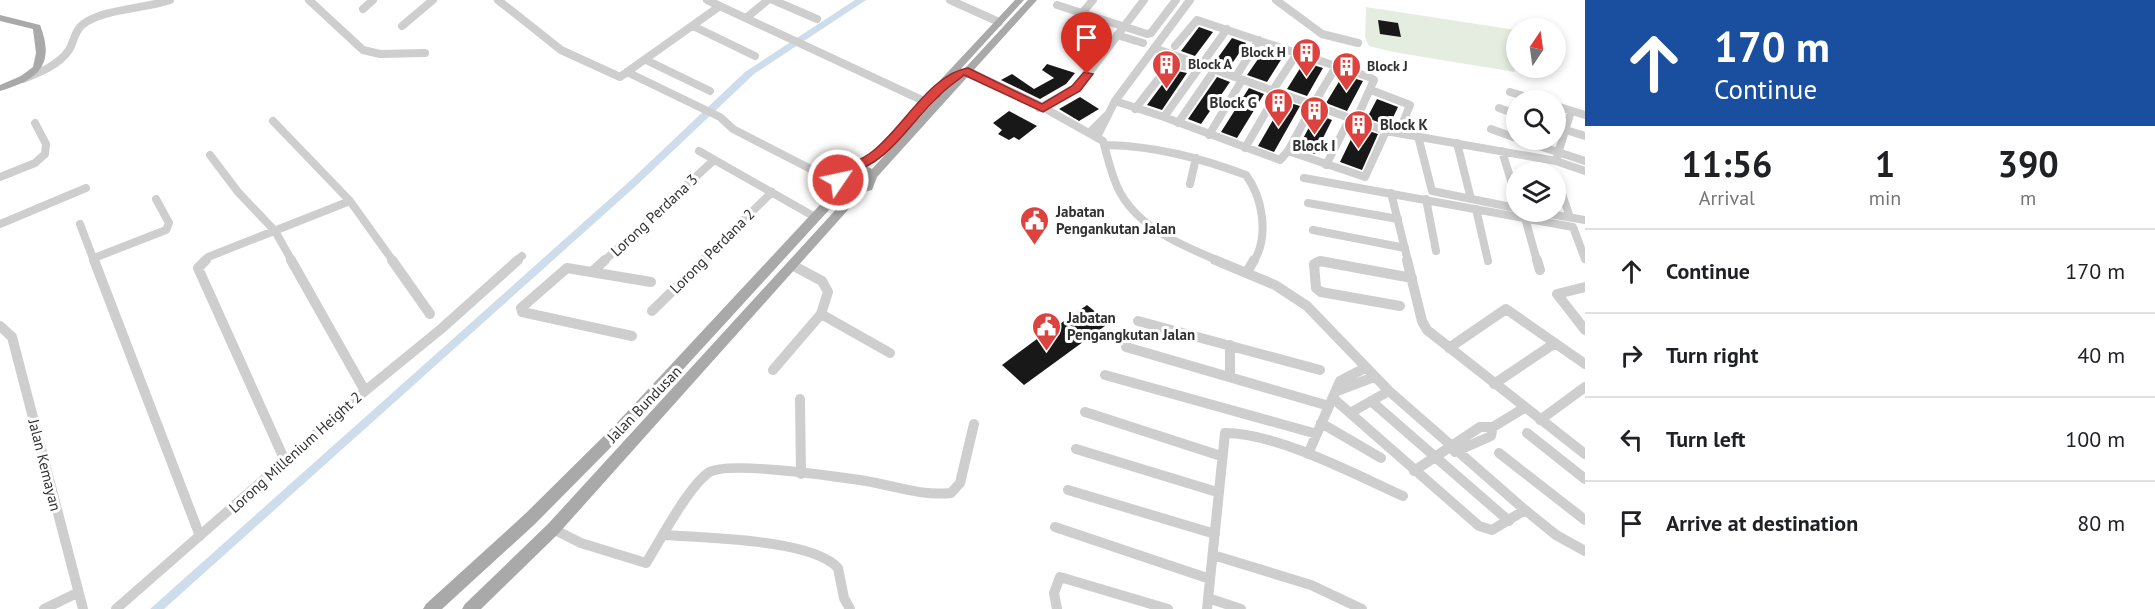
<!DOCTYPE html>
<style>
:root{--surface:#fff;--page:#f2f2f2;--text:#202124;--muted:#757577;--line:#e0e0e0}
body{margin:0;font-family:"PT Sans",sans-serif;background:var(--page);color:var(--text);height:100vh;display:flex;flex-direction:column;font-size:22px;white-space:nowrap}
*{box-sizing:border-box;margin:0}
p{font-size:20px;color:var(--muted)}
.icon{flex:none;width:33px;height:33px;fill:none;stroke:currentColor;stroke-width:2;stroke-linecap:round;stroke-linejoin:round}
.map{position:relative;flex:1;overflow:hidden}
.drawer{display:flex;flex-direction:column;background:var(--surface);width:570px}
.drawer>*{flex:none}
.banner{background:#1a4fa0;color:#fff;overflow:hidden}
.needle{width:39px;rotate:13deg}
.controls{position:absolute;left:1506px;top:18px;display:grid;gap:12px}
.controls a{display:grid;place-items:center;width:60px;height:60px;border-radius:50%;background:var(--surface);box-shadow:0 3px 9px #0003;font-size:30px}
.pin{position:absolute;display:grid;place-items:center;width:51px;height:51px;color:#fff;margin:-62px -26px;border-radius:50% 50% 50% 0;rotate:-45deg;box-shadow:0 0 6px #0007}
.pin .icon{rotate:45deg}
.me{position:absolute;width:66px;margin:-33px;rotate:56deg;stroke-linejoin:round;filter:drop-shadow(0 0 4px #0008)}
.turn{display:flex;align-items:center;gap:21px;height:126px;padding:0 30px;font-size:27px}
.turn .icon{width:78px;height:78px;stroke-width:2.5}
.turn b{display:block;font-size:42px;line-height:51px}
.eta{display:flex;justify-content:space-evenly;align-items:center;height:102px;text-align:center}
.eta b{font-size:36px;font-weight:600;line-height:42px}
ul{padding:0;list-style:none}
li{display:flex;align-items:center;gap:18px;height:84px;padding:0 30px;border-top:2px solid var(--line)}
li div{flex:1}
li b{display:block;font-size:22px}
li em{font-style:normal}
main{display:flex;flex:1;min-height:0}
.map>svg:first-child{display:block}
.green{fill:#e5ede0}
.water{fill:#cdddeb}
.building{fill:#181818}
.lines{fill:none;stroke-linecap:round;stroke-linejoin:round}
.minor-far1{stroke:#cecece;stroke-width:8}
.minor{stroke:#cecece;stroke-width:10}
.major{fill:#a9a9a9;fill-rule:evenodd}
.route{fill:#dc423e;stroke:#8f2b28;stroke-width:1.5}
.labels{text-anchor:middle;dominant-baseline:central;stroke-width:6;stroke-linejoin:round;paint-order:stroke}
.far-poi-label{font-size:14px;font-weight:bold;fill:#313131;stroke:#fff;text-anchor:start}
.poi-label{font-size:15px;font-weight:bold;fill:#313131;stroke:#fff;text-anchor:start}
.street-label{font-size:15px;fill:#313131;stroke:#fff}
</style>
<main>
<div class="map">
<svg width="1585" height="609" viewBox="0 0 1585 609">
<rect width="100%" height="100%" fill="#fff"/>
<path class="green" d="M1366,7L1516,30L1515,72L1393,52L1369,46L1365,37Z"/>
<path class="water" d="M855,0H866L754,74L638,184L164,609H150L631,180L745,72Z"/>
<path class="building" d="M1378,20L1398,23L1401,37L1380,34Z
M1199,27L1213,32L1195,56L1181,51Z
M1232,38L1246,43L1229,68L1214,63Z
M1265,49L1284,55L1267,82L1247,75Z
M1304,62L1323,68L1307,96L1287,89Z
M1047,64L1075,73L1066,84L1040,99L1001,80L1012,74L1034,89L1054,78L1042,70Z
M1173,70L1187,73L1162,110L1147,105Z
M1343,75L1363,81L1347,111L1326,103Z
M1217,77L1230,82L1201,124L1188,119Z
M1249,88L1264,94L1237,138L1221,132Z
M1080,97L1099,109L1079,121L1059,109Z
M1377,99L1398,107L1389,126L1367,118Z
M1284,101L1300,106L1274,152L1258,146Z
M1009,111L1037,126L1019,140L1014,137L1009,140L998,134L1002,130L993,123Z
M1316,114L1332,120L1315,154L1298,148Z
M1357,127L1378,134L1362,170L1340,162Z
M1087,305L1109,323L1024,385L1002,365L1041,336L1032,328L1039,322L1050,331Z"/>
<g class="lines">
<path class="minor-far1" d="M309,0L363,50L380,54L425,53
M498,0L561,50L620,77L720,6
M707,0L926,102
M773,0L817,19
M950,0L999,22
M1276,0L1322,34L1358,43
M1057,5L1147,34L1151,33L1176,0
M363,9L373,0
M1082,13L1093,0
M746,18L768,0
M402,26L433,0
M693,26L755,56
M1117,35L1143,43
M1175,46L1197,20L1369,77L1374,80L1356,120
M1154,48L1386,131L1556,161L1585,171
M646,60L710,91
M968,71L1037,104L1103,141C1108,158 1112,179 1121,194C1141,229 1183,246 1219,261
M627,72L720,117L733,129L840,184
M1238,73L1259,40
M23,79C39,73 59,65 69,50C74,42 74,32 82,25C101,9 145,9 170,0
M1273,90L1298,52
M1371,90L1410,105L1401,127
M1510,92L1538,100
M1316,100L1337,65
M1115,101L1164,117L1227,29
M1556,106L1585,115
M1039,108L1079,86L1144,0
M1499,108L1516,114
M1135,109L1170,64L1188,67
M1164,117L1280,160L1288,151L1313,105
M273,121L350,201L393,261
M1178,123L1211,75
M1556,127L1585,136
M1491,129L1516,138
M1089,133L1107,115
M1209,135L1242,80
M1097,137L1115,101L1190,0
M1419,140L1432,191L1516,208
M1521,140L1585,161
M1457,143L1471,199
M1106,145C1156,146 1200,158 1246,175C1263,198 1269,236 1254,261
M1245,148L1274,98
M699,151L815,217
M1288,151L1365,177L1386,131
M1502,151L1516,197
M210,155L238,192L275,231L292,261
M1557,157L1571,111
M1326,165L1346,126
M819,170H843
M0,177L35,163L45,154L46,144L35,123
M1556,177L1570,217
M1304,178L1573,227L1585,259
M1190,184L1196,158
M1391,193L1408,261
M1426,199L1436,251
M1308,203L1398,219
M1476,209L1488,261
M1538,212L1585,220
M1525,218L1537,261
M0,224L86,188
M80,224L94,261
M1313,230L1405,248
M94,258L166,230L169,223L156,199
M204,261L208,257L350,201
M516,261L522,256
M604,261L714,160
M702,261L772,192"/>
<path class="minor" d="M94,260L200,536
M206,260L198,268L286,463
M392,260L430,314
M1215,260L1275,285L1307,306L1389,391L1525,510L1556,535L1585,551
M1407,260L1422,321L1427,330L1585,454
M1537,260L1540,270
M593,271L605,260
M1247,272L1254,260
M1585,287L1557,294L1585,330
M1400,306L1321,292L1316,288L1314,264L1320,261L1412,278
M652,311L704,260
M821,314L890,353
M1138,321L1320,370
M0,326L12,337L83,609
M632,336L522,312L521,308L567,268L651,282
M1230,345V376
M1126,347L1329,406
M1449,348L1506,309L1585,364
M773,370L821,314L828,292L822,281L792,265
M1105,375L1317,434
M1494,384L1555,343
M365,391L441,329L518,260
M1337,391L1374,377
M800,399L801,474
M1334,399L1479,526L1492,530L1525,510
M1371,401L1509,521
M1085,412L1221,456
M1350,413L1389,391
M1540,420L1585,387
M1321,423L1381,458
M1527,433L1585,479
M1076,449L1217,492
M1455,452L1491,436L1493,427
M1499,453L1585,520
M1308,454L1340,381L1365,368
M1414,471L1480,427H1493L1524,408
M1068,490L1215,534
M1055,527L1210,579
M553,529L581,543L646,563C661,539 687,489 708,473C726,460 839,477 866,481C895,486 921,496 951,493L960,483L974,424
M665,535C705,538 812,539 838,568L844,598L850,609
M1213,555L1311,585L1362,609
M1208,598L1241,609
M44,609L77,593
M116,609L365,391L291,260
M1057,609L1054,593L1060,577L1168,609
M1207,609L1225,433C1277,433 1354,474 1403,496"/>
<path class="major" d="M1015,0H1024L882,155L866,166L872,169L1028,0H1037L877,177L872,190L864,192L558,534L481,609H462L465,604L548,524L851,193L843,190L839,199L623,435L535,524L442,609H423L426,604L525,514L613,427L830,194L835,184L833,180C838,162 846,169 858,162C864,159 869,154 874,151ZM852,171H859L867,177L864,185L852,186L845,181V175Z
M0,15L40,25C56,66 37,80 0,91V85L21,76L33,67L36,53L33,29L0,21Z"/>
</g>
<path class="route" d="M968,68L1042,104L1072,86L1084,72L1093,74L1080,91L1043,112L964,75C956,82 946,88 939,96C910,122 888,165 848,173L842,183H834L832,180L839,167C850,164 859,161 869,154C900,133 929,74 968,68Z"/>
<defs>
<symbol id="building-pin" viewBox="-11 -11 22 30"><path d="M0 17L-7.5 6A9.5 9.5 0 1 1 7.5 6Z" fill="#dc423e" stroke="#fff"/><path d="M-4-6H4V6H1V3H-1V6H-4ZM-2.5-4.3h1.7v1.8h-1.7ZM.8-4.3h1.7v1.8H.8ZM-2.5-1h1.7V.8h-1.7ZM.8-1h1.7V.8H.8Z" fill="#fff"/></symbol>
<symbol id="civic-pin" viewBox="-11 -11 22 30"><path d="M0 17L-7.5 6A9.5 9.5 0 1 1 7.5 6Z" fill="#dc423e" stroke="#fff"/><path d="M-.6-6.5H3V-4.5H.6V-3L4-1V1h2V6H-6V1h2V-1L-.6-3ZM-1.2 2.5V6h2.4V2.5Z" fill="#fff"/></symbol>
</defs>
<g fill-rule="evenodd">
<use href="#building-pin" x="1290" y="36" width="33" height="45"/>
<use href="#building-pin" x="1150" y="48" width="33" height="45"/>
<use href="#building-pin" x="1330" y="50" width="33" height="45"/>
<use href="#building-pin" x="1262" y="86" width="33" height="45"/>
<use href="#building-pin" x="1298" y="94" width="33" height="45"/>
<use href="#building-pin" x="1342" y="108" width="33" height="45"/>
<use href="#civic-pin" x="1018" y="204" width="33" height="45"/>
<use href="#civic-pin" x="1030" y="310" width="33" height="45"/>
</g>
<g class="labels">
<g class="far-poi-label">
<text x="1286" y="52" text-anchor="end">Block H</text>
<text x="1188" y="64">Block A</text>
<text x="1367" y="66">Block J</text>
</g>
<g class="poi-label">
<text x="1257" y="102" text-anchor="end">Block G</text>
<text x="1380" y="124">Block K</text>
<text x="1314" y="145" text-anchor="middle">Block I</text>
<text x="1056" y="211">Jabatan<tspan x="1056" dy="17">Pengankutan Jalan</tspan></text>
<text x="1067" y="317">Jabatan<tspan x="1067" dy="17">Pengangkutan Jalan</tspan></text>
</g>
<g class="street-label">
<text transform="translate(654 215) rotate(-43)">Lorong Perdana 3</text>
<text transform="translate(712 251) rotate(-45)">Lorong Perdana 2</text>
<text transform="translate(644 404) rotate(-46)">Jalan Bundusan</text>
<text transform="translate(295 452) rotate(-42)">Lorong Millenium Height 2</text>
<text transform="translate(45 465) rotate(76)">Jalan Kemayan</text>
</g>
</g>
</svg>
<div class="controls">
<a><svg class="needle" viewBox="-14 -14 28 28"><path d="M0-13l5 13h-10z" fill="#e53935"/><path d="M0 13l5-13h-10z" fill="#757577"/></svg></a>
<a><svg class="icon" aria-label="search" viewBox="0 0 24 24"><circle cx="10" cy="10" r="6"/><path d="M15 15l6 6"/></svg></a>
<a><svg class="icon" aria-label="layers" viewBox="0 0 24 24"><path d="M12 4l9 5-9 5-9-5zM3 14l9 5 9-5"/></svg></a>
</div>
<div class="pin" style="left:1087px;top:74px;background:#d93025"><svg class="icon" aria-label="arrive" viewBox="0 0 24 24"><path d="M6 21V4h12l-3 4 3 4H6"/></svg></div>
<svg class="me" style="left:838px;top:180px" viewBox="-20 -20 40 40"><circle r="17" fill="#dc423e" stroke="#fff" stroke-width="3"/><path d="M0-11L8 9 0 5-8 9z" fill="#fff"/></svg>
</div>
<section class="drawer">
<div class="banner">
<div class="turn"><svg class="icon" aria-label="ahead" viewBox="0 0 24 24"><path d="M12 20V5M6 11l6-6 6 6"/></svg><div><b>170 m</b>Continue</div></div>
</div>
<div class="eta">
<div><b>11:56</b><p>Arrival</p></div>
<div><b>1</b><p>min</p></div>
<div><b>390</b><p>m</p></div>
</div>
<ul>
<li><svg class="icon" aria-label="ahead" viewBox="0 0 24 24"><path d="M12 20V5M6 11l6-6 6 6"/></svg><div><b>Continue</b></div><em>170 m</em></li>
<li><svg class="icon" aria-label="right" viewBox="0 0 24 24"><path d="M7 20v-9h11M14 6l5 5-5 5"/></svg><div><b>Turn right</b></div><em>40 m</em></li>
<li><svg class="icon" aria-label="left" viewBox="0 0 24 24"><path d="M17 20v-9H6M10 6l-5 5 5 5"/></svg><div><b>Turn left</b></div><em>100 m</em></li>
<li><svg class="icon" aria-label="arrive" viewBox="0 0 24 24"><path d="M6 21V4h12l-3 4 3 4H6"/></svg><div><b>Arrive at destination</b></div><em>80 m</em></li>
</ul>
</section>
</main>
